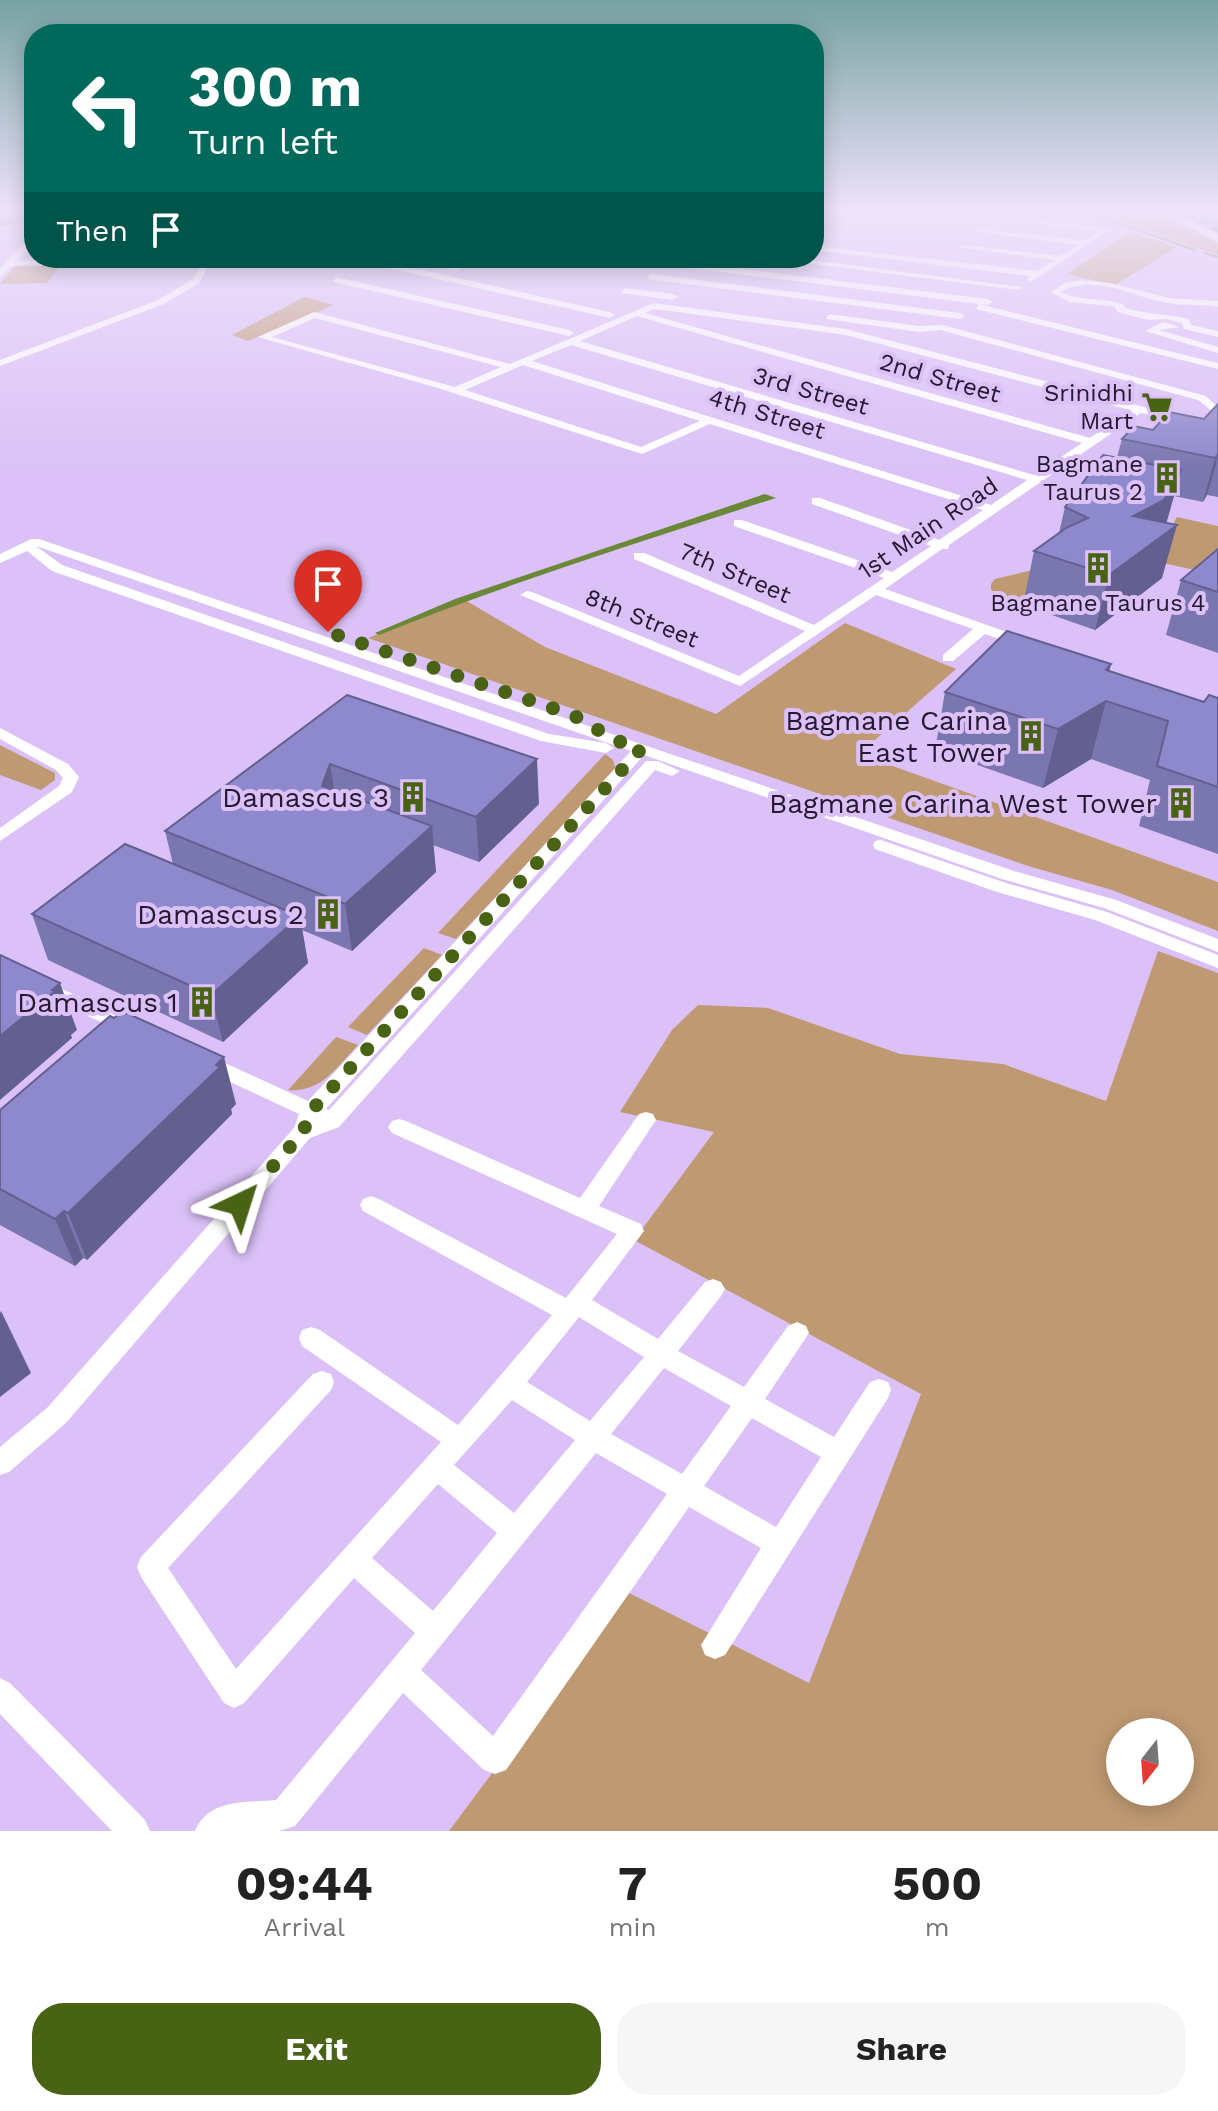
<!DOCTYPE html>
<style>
:root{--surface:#fff;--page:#f6f6f6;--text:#222;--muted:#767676;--accent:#496314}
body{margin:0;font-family:"Work Sans",sans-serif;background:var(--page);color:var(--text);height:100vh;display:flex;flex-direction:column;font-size:30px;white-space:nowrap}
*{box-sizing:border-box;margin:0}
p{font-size:26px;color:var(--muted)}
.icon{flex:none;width:44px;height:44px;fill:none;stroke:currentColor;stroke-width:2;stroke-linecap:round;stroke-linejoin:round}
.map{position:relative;height:1831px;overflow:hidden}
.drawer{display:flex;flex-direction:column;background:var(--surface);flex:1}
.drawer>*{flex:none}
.guide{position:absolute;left:24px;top:24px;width:800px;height:244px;border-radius:32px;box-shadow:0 4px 20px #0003;background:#00695c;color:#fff;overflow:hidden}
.needle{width:52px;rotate:197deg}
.controls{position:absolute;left:1106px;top:1718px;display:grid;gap:16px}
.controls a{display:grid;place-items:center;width:88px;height:88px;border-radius:50%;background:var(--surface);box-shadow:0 4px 20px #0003;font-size:40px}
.pin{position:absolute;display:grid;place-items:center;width:68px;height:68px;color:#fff;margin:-82px -34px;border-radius:50% 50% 50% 0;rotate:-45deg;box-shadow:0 0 8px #0007}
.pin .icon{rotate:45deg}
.me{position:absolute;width:88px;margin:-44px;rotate:41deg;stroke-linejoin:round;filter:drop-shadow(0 0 6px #0008)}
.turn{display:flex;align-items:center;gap:28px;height:168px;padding:0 32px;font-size:36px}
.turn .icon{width:104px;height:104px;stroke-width:2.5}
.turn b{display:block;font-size:56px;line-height:68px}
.then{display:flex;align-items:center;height:76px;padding:0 32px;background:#0003;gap:16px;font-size:30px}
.eta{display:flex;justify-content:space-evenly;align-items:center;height:136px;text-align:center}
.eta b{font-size:48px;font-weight:700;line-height:56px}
.button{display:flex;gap:16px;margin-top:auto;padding:16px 32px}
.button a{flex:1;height:92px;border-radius:32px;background:var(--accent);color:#fff;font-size:32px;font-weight:700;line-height:92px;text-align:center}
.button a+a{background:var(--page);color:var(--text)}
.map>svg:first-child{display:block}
.green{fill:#bf9972;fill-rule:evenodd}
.water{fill:#6b8839}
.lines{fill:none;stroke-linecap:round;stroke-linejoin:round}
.stream{stroke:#6b8839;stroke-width:2}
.minor{fill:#fff;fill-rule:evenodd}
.tertiary{fill:#fff;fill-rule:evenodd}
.trunk{fill:#5eb8b0;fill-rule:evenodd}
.rail-casing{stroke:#59486a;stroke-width:3}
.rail{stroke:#dbc1f7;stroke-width:2;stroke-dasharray:7;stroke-linecap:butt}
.wall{fill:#7a76b0}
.shaded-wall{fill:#636090}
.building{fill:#8e89cd;stroke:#636090;stroke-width:2}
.route{stroke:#496314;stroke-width:14;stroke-dasharray:0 25.2}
.labels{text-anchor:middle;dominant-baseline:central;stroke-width:8;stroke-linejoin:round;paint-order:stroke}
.far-street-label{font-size:24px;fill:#251831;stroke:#dbc1f7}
.far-poi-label{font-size:24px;fill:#251831;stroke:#dbc1f7;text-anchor:end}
.poi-label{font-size:28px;fill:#251831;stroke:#dbc1f7;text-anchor:end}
</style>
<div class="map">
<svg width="1218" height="1831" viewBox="0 0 1218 1831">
<rect width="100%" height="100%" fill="#dbc1f7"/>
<path class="green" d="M1091,212H1122L1140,219L1160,214L1218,243V255Z
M1131,232L1177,247L1115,285L1067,274Z
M61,265L47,283L0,284L15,266Z
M304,297L334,305L248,341L232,335Z
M1177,517L1218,526V575L1153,561Z
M1045,567L1056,574L1014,602L991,590V584L995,579Z
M465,600L545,647L716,714L845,623L956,669L859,754L1218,882V931L1112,890L1028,866L368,638Z
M0,745L55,773V780L41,790L0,775Z
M605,754L613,760L616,769L456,939L438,933Z
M424,948L442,955L367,1035L348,1027Z
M1158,951L1218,973V1831H449L627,1592L809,1683L921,1394L634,1240L714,1132L620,1112L672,1030L698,1005L768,1008L900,1054L1003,1064L1106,1101ZM1120,1732H1180V1792H1120Z
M336,1037L358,1045C337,1067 321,1093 288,1090Z"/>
<path class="water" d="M765,494L776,498C642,541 509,583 379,635L375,633L455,599Z"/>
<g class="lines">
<path class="stream" d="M1086,212L1195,250
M814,232L853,212
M1205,253L1218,257"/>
<path class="minor" d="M992,215L1112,229L1031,282L1027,279L1030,276L814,250V246L1037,271L1054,260L957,247L961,245L1060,256L1078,245L971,231L975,229L1085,240L1100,231L995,219Z
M814,222L826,223L827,225L814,226Z
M132,258H213L199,283L164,304L0,366V360L158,300L193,279L203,262L11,266L8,261Z
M369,258L610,312L615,315L610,318L366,263Z
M411,258H426L461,268L457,271Z
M466,258H481L477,261Z
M767,258H793L1022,287L1018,290Z
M676,261L988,299L993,302L988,305L673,266Z
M650,274L960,313L965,316L960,319L647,279Z
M336,277L569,330L574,333L569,336L333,282Z
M1081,280L1110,283L1169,298L1218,301V307C1201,304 1184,306 1167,303C1133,297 1094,273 1061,292C1080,302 1103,297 1123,304L1125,308C1146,314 1167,314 1189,319L1191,325L1218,331V337L1184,329L1182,323L1166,319L1149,320L1117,312L1115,307L1110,306L1069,302L1051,292L1064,283Z
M624,288L673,294L678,297L673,300L621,293Z
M654,303L846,329L1140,406L1218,422V428L1141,413L949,545L948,549H942L885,589L1029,640V646H1019L985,634L953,661H943V655L973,629L876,595L740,686L520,595L527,591L532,592L739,676L805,631L634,559V553H644L814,625L884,578L734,526V520H742L892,572L931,546L812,504V498H820L939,540L983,510L710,424L642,454L438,388L258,337L314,312L510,364ZM655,309L846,335L1130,410L1090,438L645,313ZM637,316L1082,443L1034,475L580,341ZM315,318L501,367L455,387L272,337ZM571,345L1027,480L991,505L532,361ZM523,365L700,421L641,447L465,390Z
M979,304L1218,363V369L976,309Z
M829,314L919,326L943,325L1206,396L1218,407V416L1198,400L940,330L919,332L826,319Z
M1163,322L1180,327L1159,330L1218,347V353L1145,331Z
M31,539H39L1014,871L1116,900L1218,939V952L1104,908L1002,879L644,755L326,1109L329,1110L646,761H658L680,771L672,776L655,770L339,1127L310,1138L66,1423L9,1472L0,1475V1447L48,1407L294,1128L299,1114L200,1068L197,1063L200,1058H214L308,1101L631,751L36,546L62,565L549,734L606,743L614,748L606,753L541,741L52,571L27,551L0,563V554Z
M0,728L68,764L79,777L72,792L0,841V828L59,786L63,778L56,770L0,739Z
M881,840L1006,883L1107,912L1218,955V968L1095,920L994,891L875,849L873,845L875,841Z
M0,962L137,1022L140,1027L137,1032H123L0,976Z
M646,1112L653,1114L656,1120L599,1206L641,1224L644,1231L592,1300L658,1339L705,1282L713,1279L721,1282L725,1289L721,1296L678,1351L744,1387L788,1326L797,1322L806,1326L809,1333L765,1399L834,1437L870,1382L879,1379L888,1382L891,1390L888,1398L725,1655L715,1659L705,1655L701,1645L761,1548L689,1507L506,1770L495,1774L484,1770L403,1693L295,1826L279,1831H195C209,1798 246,1803 276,1800L415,1633L354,1578L244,1703L234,1708L224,1703L141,1577L137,1567L141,1557L313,1374L322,1371L331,1374L334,1382L331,1390L168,1568L236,1669L441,1442L302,1346L299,1338L302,1330L311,1327L320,1330L458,1425L552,1315L363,1211L360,1205L363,1199L371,1196L379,1199L566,1298L617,1234L392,1133L388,1127L392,1121L399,1119L406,1121L580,1198L639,1114ZM579,1317L644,1357L590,1421L527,1382ZM664,1368L731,1406L682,1474L611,1434ZM512,1400L575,1440L514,1513L454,1465ZM752,1418L821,1457L776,1527L704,1486ZM596,1453L667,1494L493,1736L421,1670ZM438,1484L497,1533L433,1611L372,1558Z
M0,1678L10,1683L145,1820L150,1831H112L0,1714Z"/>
<path class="tertiary" d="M1160,212H1174L1218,235V242Z
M34,234V244L0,278V268Z"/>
<path class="trunk" d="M1184,212H1201L1218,222V231Z"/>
<defs>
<path id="rail" d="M1193,218L1218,231"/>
</defs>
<use href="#rail" class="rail-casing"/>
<use href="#rail" class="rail"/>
</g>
<path class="wall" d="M1218,404V497L1207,495L1203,502L1174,496L1166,523L1162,578L1095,630L1023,605L1034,551L1059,533L1065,507L1117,457L1122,439L1153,430L1204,419Z
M1218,549V653L1166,635L1181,580Z
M1111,664L1109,671L1204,702L1218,698V854L1139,826L1150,780L1091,759L1043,788L935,750L945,692Z
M347,695L539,804L479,862L433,845L436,872L352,951L302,930L308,963L223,1042L48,960L32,914L173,864L165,831Z
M236,1104L231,1109L232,1114L87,1260L83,1258L75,1266L0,1225V1110Z"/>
<path class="shaded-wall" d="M17,212L34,213L30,217L0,228V218Z
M1218,454V458L1207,495L1203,502L1215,458Z
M1181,470L1167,521L1156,540L1177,525L1162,578L1095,630L1109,575L1133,516Z
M1111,664L1100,705L1106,701L1091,759L1043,788L1058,729Z
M537,759L539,804L479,862L476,817Z
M330,764L337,809L322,786Z
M432,826L436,872L352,951L345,904Z
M300,916L308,963L223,1042L211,995Z
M60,983L77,1030L71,1035L72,1038L0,1100V1036Z
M224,1057L236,1104L231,1109L232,1114L87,1260L68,1213Z
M64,1211L83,1258L75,1266L55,1219Z
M1,1311L31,1373L0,1397V1313Z"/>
<path class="building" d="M0,212H17L0,218Z
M1218,404V454L1215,458L1122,439L1134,426L1153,430L1169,412L1204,419Z
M1103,455L1181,470L1164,500L1133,516L1177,525L1109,575L1034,551L1066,528L1088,518L1065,507Z
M1218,549V592L1181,580Z
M1007,631L1111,664L1106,670L1204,702L1209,695L1218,698V787L1157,766L1168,721L1106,701L1058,729L945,692Z
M347,695L537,759L476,817L330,764L322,786L432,826L345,904L165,831Z
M125,844L300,916L211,995L32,914Z
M0,955L60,983L52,990L55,991L0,1036Z
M122,1011L224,1057L216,1065L220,1067L68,1213L64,1211L55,1219L0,1189V1110L110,1016L114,1018Z"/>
<linearGradient id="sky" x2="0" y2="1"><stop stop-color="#76a2a2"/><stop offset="0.45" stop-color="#efe3fb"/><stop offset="1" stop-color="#efe3fb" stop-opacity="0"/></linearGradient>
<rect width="1218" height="469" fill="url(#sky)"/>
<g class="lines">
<path class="route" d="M240,1204L303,1132L311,1111L641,749L615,740L573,715L328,632"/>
</g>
<defs>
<symbol id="supermarket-bare" viewBox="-9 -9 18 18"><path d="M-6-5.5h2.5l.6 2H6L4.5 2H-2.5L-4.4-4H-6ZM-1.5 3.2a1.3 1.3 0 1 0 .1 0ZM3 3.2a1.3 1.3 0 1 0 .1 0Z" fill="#496314" stroke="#dbc1f7" stroke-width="2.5" paint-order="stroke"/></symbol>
<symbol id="building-bare" viewBox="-9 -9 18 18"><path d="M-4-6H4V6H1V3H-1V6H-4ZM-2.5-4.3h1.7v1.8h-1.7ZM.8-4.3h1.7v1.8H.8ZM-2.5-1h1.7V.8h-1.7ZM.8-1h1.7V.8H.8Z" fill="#496314" stroke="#dbc1f7" stroke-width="2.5" paint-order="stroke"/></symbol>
</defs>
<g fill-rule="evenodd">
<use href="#supermarket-bare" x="1135" y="385" width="44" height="44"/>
<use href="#building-bare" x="1145" y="456" width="44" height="44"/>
<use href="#building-bare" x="1076" y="546" width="44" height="44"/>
<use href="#building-bare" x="1009" y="714" width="44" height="44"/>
<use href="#building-bare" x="391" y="775" width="44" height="44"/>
<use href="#building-bare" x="1159" y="781" width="44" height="44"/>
<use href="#building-bare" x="306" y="892" width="44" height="44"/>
<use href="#building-bare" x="180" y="980" width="44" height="44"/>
</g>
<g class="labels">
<g class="far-street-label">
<text transform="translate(940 378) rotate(16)">2nd Street</text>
<text transform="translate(811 391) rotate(16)">3rd Street</text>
<text transform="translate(767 414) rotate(17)">4th Street</text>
<text transform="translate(928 528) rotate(-34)">1st Main Road</text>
<text transform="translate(735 573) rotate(23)">7th Street</text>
<text transform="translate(642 618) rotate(22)">8th Street</text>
</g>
<g class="far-poi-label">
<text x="1133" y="393">Srinidhi<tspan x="1133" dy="28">Mart</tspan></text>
<text x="1143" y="464">Bagmane<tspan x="1143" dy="28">Taurus 2</tspan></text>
<text x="1098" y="603" text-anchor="middle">Bagmane Taurus 4</text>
</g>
<g class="poi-label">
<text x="1007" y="720">Bagmane Carina<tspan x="1007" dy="32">East Tower</tspan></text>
<text x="389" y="797">Damascus 3</text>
<text x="1157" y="803">Bagmane Carina West Tower</text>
<text x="304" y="914">Damascus 2</text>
<text x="178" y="1002">Damascus 1</text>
</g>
</g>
</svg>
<div class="controls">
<a><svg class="needle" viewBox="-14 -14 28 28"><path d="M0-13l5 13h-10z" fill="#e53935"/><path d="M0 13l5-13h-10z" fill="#767676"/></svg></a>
</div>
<div class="pin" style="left:328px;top:632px;background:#d93025"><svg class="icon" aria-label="arrive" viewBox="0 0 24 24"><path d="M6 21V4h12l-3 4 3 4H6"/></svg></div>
<svg class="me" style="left:240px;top:1204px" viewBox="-20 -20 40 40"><path d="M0-17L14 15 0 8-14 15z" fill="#496314" stroke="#fff" stroke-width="4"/></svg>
<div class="guide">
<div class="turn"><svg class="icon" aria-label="left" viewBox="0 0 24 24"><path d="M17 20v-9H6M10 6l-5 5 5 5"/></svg><div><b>300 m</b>Turn left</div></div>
<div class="then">Then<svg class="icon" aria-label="arrive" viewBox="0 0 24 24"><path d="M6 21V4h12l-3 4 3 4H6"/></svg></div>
</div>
</div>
<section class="drawer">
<div class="eta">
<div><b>09:44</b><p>Arrival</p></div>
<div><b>7</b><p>min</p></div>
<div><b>500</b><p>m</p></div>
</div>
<div class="button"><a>Exit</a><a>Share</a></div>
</section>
